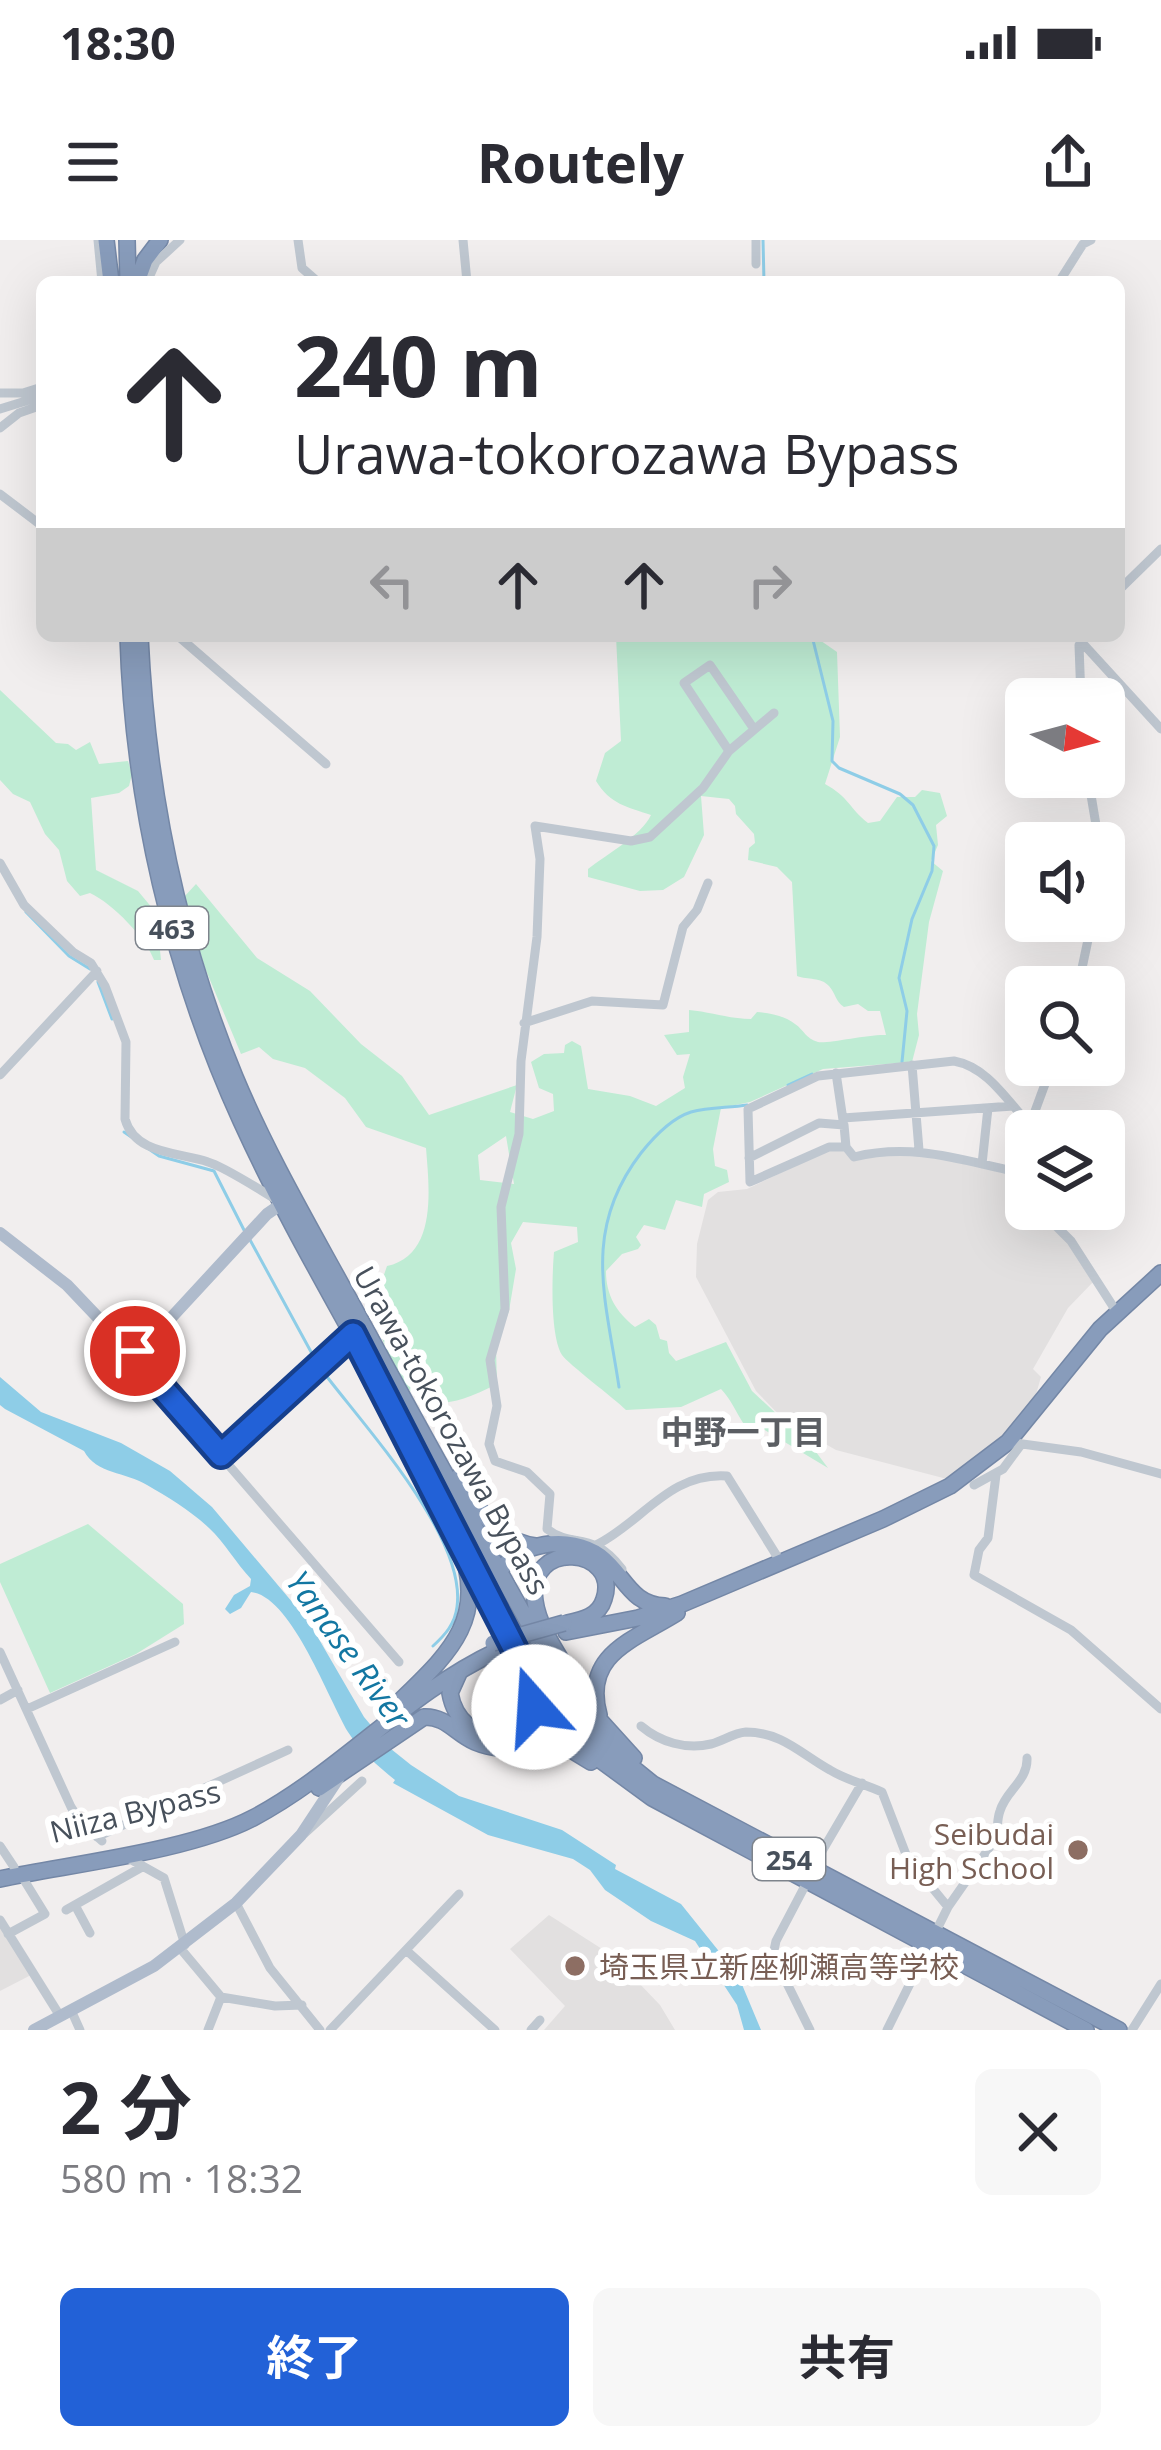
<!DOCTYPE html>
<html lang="ja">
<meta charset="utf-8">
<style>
:root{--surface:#fff;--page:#f7f7f7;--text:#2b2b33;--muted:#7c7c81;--accent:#2261d7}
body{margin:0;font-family:"Open Sans","Noto Sans JP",sans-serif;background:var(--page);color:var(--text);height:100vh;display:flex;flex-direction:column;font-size:45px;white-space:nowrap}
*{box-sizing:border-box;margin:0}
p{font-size:39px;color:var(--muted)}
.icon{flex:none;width:66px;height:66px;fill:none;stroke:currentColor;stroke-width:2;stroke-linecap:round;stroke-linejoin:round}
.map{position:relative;height:1790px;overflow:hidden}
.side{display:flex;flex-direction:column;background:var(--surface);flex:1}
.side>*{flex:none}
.hud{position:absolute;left:36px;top:36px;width:1089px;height:366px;border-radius:18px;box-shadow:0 12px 48px #0002;background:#fff;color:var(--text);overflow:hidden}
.needle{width:78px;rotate:96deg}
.buttons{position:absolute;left:1005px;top:438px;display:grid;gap:24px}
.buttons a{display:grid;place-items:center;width:120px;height:120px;border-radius:18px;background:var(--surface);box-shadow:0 12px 48px #0002;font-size:60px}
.pin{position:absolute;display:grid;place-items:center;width:102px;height:102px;color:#fff;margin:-51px;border:6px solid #fff;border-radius:50%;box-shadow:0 3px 12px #0007}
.me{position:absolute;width:132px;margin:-66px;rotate:341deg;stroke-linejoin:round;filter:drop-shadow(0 0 9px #0008)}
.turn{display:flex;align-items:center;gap:42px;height:252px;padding:0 60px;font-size:54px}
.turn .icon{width:156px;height:156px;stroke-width:2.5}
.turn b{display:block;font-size:84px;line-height:102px}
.lanes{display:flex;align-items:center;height:114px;padding:0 60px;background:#0003;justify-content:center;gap:60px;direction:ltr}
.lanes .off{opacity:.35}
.round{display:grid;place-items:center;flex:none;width:126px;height:126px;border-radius:18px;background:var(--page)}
.headline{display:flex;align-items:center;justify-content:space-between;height:204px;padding:0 60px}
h1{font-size:72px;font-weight:700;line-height:90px}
.button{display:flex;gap:24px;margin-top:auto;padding:24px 60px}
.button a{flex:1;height:138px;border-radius:18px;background:var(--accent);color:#fff;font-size:48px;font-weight:700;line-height:138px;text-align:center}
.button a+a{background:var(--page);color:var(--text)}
.status{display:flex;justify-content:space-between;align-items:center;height:84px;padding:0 60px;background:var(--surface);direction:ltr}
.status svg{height:33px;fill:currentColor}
header{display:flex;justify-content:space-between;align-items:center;height:156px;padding:0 60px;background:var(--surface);font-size:54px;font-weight:700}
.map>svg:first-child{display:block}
.education{fill:#e2e0e0}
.green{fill:#bfecd4;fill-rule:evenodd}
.water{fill:#8ecde7}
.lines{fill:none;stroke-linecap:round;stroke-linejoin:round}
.stream{stroke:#8ecde7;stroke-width:3}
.highway-casing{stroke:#7487a6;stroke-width:18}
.minor{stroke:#bfc7d0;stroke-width:9}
.major{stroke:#afbbcc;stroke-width:12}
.highway{stroke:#889cbb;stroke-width:15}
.highway-bridge-casing{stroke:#7487a6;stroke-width:18;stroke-linecap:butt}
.highway-bridge{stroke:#889cbb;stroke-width:15}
.route-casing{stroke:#163f8c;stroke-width:30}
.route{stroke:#2261d7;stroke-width:21}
.education-dot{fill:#8d6e63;stroke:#fff;stroke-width:4.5}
.labels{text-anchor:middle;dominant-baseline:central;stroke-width:12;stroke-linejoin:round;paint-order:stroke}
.shield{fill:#fff;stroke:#7e848c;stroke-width:3}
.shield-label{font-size:27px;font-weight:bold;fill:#47505b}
.street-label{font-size:30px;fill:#47505b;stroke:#fff}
.education-label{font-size:30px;fill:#785e54;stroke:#fff;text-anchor:end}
.neighbourhood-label{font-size:33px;font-weight:bold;fill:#5b5e63;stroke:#fff}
.water-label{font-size:33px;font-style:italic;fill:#1377a2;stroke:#fff}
</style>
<div class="status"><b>18:30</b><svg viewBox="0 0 49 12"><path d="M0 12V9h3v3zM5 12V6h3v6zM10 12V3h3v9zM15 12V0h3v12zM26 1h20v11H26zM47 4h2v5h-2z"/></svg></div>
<header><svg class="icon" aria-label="menu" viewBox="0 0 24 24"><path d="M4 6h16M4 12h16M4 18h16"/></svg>Routely<svg class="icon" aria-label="share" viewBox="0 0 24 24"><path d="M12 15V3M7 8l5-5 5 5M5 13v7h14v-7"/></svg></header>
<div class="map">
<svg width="1161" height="1790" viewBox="0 0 1161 1790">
<rect width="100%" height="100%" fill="#f1eeee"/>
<path class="education" d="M829,910H844L853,920L884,911L955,919L1010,935L1026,956V969H1036L1069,1004L1094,1041L1068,1068L1033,1129L1041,1137L1032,1168L997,1201L947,1239L836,1210L785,1181L756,1151L696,1037L697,1004L708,960L718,952L747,949Z
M549,1675L613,1716L660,1765L675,1790H544L565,1766L510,1709Z
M0,1685L31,1735L0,1751Z"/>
<path class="green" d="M616,396H814L837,412L840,497L825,544C849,557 849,568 868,583L880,581L897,557H915L922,550L940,553L947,576L936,585L938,605L931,621L943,631L929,682L917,774L919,795L912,822L823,829L750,862L721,868L713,909L715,926L727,930L729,942L704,954L702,967L676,960L665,990L644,985L636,997L641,1005L638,1009L622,1014L606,1031C606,1055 616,1072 635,1087L649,1079L656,1085L660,1099L667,1101L669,1113L676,1121L726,1102L752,1151L813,1208L828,1228L763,1189L755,1197C738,1181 736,1165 721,1149L681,1167L626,1170C615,1159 567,1123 562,1115C550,1095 552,1036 554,1012L578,1002L577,987L523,982L511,1003L516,1029L509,1071L496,1107L497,1144C408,1190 404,1147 371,1073L387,1026C438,1015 429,947 426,908L366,887L345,858L305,828L273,819L259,807L241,814L205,728L184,657L196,644L257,718L310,751L361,804L402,836L429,875L517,845L510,872L533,879L554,871L553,854L539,848L531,822L544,814L564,813L565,805L572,801L581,806L588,849L630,856L656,866L685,848L683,837L690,814L677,815L664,795L689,792V770C711,772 730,779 751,779L757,772C770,773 785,776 795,784C804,790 806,799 818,802C827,804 869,794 886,795L880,771H868L858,764L844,767C835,761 836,754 829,746C821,737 808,740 797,736L792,642L777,627L748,620L749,608L755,603L754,594L736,574L735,566L729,559L701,556L704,595L684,637L663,650L640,651L588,637V629C607,614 641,596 651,575C627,567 610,564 596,541L605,513L621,501ZM506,896L514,944L480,940L478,915Z
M0,450L56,503L68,504L76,510L90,502L99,524L128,521L132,534L129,546L119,553L91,558L96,630L138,651L153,669L160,666L175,708L160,710L161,720H154C147,699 112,663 90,653L80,656L67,641L59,610L45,594L30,562L13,554L0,540Z
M88,1284L183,1364L184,1384L136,1414L50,1453L0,1342V1324Z"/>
<path class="water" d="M0,1137L41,1172L121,1203L170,1231L212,1267L309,1382L364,1477L391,1509L411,1525L459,1556L562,1590L616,1625L615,1629L681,1664L738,1735L761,1790H744L737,1765L695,1701L651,1681L605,1650L590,1630L573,1619L488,1595L393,1543L395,1540C378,1526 360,1511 348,1492C328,1458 291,1356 251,1352L241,1368L230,1374L225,1369L234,1355L250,1346L251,1339C236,1323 225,1303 209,1288C191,1271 168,1257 147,1245C126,1232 96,1234 84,1211L5,1169L0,1165Z"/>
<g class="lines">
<path class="stream" d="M763,0L764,42
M812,396L833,481L832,521L839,528L900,554L913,565L934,606L932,631L912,679L899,738L907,771L902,822
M26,672L69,716L90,729
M98,742L112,779
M788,845L812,834
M124,892L159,916L214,931L244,990
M249,998L316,1121
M321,1129C362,1184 467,1296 457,1367C455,1384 445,1395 433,1406
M619,1147C606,1059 581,991 641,913C653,898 672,878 691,872C710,867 729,868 747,865"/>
<defs>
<path id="highway" d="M106,0L111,42
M127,0L128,42
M137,42L145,20L160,0
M128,396C133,561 172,730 241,881C286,980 342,1074 394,1170C451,1274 503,1380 566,1480L596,1517L652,1558L1086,1790
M140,396C147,547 177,697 235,837C270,921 317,999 360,1079C431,1209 503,1339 576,1467L606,1506L653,1544L1119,1790
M458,1237C478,1268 495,1300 535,1306
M498,1334C516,1302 570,1294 600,1316C625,1335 630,1365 665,1366
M566,1392L638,1378L682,1364L883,1279L950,1246L1008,1202L1100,1089L1161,1033
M566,1428C554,1408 538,1384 535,1361C526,1297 621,1308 604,1359C599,1376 583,1380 567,1383
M459,1433L450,1453C455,1482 476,1496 504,1498C536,1485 539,1457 525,1429
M586,1465L634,1518
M392,1469C442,1419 490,1384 460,1307
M599,1475C582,1414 634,1400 677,1373
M541,1505L568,1508L591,1522
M319,1548L424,1477C446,1476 456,1494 475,1502C506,1515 557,1511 567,1475
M0,1639C71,1624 190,1611 253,1578C340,1532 407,1453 497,1411"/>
</defs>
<use href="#highway" class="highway-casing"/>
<path class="minor" d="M98,0L102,42
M298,0L302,28L318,42
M463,0L467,42
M756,0V24
M147,42L156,22L180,0
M1059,42L1083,4L1091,0
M0,153H23L42,147
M0,169L42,156
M0,188L19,173L42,165
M0,254L42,286
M1119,350L1161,309
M178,396L326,524
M1076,396L1161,489
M1079,405L1081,459
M729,511L684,443L710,425L754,489
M1088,537L1099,603
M0,623L24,665L73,712L91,723L105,746L126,802L125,879C135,915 179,912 208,922C225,927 260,950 277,960
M1078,747L1092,681
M524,783L592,761L663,765L683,687L697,670L708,643
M912,825L919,910
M836,833L843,880
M0,835L97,731
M843,878L1013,866
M846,907H829L750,942L748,869L818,836L954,821C987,827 1006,859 1028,883
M749,918L819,883L844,885L846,907L854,917C911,903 958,919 1013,931
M982,924L988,868
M1026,951L1013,931L1052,825
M1039,969L1071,1001L1116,1071
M135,1111L142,1125L399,1422
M1008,1202L1081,1212L1161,1234
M221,1215L353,1094
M996,1235L988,1298L979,1310L974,1335L1071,1390L1161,1469
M974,1245L1003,1229L1020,1206
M598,1304C643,1281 670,1232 727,1236L780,1321
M622,1329C590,1288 574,1310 547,1289L550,1254L527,1232L495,1221L489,1204L497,1166L490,1120L505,1069L501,967L519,894L521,821L537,697L540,619L535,586L631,601L650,597L703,548L729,511L774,473
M0,1412L71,1567L80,1581L102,1601
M0,1460L18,1450
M27,1469L175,1402
M641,1486C660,1502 686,1510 711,1504C723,1501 733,1493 746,1492C782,1492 801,1514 830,1530C846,1540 865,1544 882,1552L907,1617L948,1667
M304,1594L362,1541
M97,1597L288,1510
M0,1606L14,1627
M130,1619L164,1638L185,1705
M811,1630L862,1543
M807,1642L776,1701L773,1715L810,1790
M236,1663L270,1728L320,1790
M75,1665L90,1693
M66,1670L142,1627
M0,1680L60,1776
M8,1694L45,1674L21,1635
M180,1708L221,1757L275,1766L302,1765
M406,1710L495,1790
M71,1770L80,1790
M208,1790L221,1757
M330,1790L459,1654
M531,1790L540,1780
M887,1790L948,1667L994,1601C999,1590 996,1582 1000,1571C1006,1550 1028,1541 1027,1518
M1132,1790L1161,1744"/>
<path class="major" d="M0,993L67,1045L124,1105L135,1111L146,1105L267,974L286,961
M34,1790L154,1726L236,1663L301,1595L338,1539"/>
<use href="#highway" class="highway"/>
<defs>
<path id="highway-bridge" d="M493,1403L564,1383"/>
</defs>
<use href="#highway-bridge" class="highway-bridge-casing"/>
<use href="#highway-bridge" class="highway-bridge"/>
</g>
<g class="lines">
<defs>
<path id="route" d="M135,1111L142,1125L221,1215L353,1094L529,1437L534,1467"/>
</defs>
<use href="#route" class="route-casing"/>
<use href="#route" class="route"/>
</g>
<g class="education-dot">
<circle cx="1078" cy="1610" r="12"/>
<circle cx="575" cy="1726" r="12"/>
</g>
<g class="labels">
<g class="shield">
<rect x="136" y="667" width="72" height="42" rx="9"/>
<rect x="753" y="1598" width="72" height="42" rx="9"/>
</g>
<g class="shield-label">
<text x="172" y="688">463</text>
<text x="789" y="1619">254</text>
</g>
<g class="street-label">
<text transform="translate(452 1190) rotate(61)">Urawa-tokorozawa Bypass</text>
<text transform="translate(135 1571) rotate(-14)">Niiza Bypass</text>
</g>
<g class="education-label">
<text x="1054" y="1593">Seibudai<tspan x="1054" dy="34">High School</tspan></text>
<text x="599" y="1726" text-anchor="start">埼玉県立新座柳瀬高等学校</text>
</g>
<g class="neighbourhood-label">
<text x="743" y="1191">中野一丁目</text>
</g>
<g class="water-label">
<text transform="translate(349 1409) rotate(54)">Yanase River</text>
</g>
</g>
</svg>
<div class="buttons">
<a><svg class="needle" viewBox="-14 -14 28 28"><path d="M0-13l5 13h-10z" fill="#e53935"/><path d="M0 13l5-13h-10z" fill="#7c7c81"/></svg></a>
<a><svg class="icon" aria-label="sound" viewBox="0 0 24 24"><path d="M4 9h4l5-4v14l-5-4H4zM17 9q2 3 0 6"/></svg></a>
<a><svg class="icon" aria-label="search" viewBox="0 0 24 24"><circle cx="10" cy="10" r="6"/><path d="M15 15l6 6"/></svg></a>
<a><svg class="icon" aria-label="layers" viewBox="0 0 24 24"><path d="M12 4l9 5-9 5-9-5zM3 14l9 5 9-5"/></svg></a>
</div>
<div class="pin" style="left:135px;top:1111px;background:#d93025"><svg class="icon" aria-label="arrive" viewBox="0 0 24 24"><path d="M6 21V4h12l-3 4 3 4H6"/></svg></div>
<svg class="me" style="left:534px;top:1467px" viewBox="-20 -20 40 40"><circle r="19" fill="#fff"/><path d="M0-13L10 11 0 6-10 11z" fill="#2261d7"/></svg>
<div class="hud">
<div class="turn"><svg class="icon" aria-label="ahead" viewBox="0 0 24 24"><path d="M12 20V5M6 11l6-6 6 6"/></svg><div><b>240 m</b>Urawa-tokorozawa Bypass</div></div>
<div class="lanes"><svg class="icon off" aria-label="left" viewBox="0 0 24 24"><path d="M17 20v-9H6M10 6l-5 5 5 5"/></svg><svg class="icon" aria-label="ahead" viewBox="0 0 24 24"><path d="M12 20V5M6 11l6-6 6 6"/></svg><svg class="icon" aria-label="ahead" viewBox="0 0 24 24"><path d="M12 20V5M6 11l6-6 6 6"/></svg><svg class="icon off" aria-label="right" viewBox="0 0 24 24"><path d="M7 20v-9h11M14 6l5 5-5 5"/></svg></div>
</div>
</div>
<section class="side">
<div class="headline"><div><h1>2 分</h1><p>580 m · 18:32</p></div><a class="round"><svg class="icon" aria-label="close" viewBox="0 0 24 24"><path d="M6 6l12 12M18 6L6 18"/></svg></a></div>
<div class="button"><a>終了</a><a>共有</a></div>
</section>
